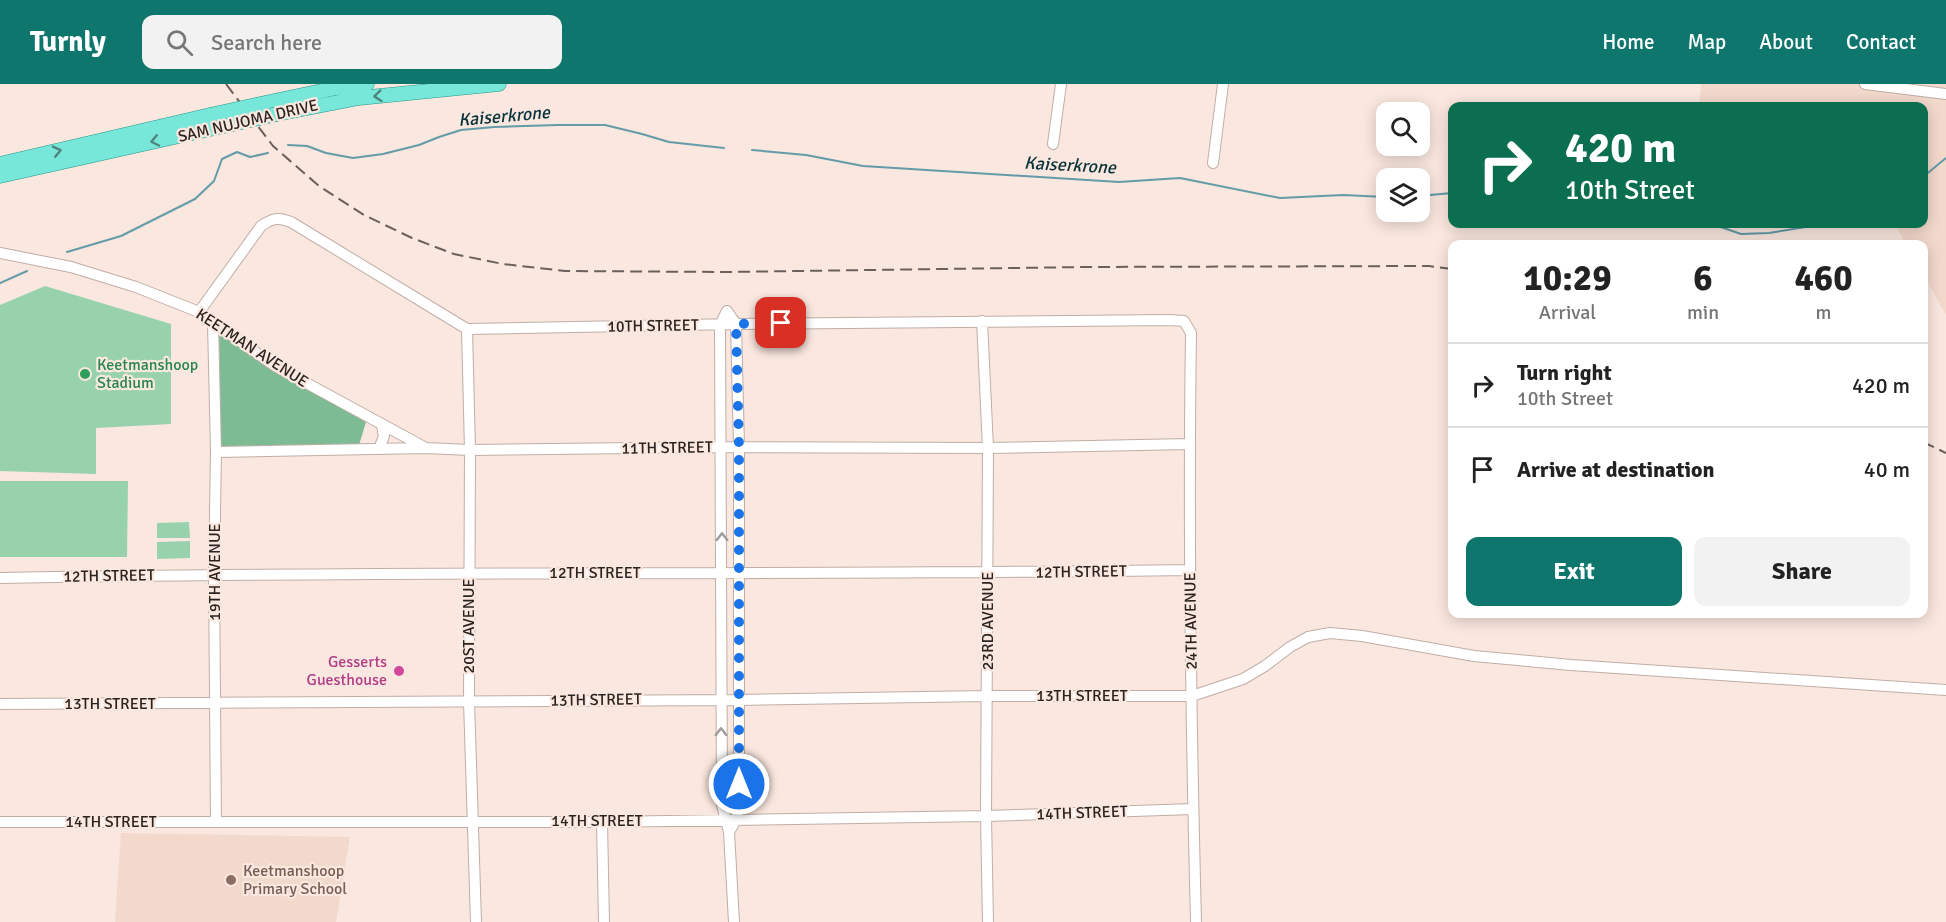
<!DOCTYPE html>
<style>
:root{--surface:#fff;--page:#f2f2f2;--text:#222;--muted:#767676;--line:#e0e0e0;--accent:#0f766e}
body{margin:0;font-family:Signika,sans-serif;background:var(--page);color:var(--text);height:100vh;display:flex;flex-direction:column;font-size:22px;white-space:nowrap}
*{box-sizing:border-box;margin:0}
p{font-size:20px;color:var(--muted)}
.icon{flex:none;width:33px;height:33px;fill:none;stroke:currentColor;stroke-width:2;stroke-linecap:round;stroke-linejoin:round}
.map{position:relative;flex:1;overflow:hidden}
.drawer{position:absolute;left:1448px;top:156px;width:480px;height:378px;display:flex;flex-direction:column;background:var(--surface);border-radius:12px;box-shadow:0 3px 15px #0003}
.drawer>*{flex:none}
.top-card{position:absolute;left:1448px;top:18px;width:480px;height:126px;border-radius:12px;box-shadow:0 3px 15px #0003;background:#0b6e4f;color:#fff;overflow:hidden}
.controls{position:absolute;left:1376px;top:18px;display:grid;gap:12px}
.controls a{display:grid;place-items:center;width:54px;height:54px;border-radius:12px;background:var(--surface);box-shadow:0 3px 15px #0003;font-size:30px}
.pin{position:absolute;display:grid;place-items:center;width:51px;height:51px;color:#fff;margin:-26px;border-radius:12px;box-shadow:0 3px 9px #0006}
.me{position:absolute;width:66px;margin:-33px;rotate:0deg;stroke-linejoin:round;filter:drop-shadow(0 0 4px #0008)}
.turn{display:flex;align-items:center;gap:21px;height:126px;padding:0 18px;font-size:27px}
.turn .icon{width:78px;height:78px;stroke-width:2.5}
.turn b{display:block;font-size:42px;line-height:51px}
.eta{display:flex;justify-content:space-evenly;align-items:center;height:102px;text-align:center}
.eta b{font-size:36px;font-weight:700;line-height:42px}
.button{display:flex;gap:12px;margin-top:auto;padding:12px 18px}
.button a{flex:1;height:69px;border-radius:12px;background:var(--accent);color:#fff;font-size:24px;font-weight:700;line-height:69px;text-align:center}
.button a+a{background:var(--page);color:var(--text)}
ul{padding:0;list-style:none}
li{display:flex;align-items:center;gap:18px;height:84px;padding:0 18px;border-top:2px solid var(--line)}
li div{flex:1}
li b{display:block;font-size:22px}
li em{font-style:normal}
header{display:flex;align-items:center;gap:36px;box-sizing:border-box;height:84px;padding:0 30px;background:var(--accent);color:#fff}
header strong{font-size:28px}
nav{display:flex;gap:33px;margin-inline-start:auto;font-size:21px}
.search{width:420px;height:54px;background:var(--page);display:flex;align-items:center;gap:15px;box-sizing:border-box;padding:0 21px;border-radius:12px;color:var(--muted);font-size:22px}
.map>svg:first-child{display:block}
.built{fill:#f3d8cc}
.green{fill:#98d2ad}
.forest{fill:#7dbb94}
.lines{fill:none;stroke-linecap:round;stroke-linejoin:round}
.stream{stroke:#639ba8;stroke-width:2}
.minor-casing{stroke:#c0aea6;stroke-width:12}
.major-casing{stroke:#229889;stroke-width:15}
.minor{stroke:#fff;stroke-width:10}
.major{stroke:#77e7da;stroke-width:14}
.rail{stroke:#6b605c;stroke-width:2;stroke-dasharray:12 6;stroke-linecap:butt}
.major-bridge-casing{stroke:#229889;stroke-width:15;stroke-linecap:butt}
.major-bridge{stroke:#77e7da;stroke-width:14}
.oneway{stroke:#50857d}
.oneway2{stroke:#9f9c9b}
.route{stroke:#1a73e8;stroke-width:10;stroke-dasharray:0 18}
.leisure-dot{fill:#2e9e5b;stroke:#fae7df;stroke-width:2}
.hotel-dot{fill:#d1479c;stroke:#fae7df;stroke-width:2}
.education-dot{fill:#8d6e63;stroke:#fae7df;stroke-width:2}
.labels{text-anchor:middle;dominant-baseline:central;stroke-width:4.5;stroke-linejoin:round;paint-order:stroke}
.street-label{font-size:16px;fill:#2a2320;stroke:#fae7df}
.leisure-label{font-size:16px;fill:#27864d;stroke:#fae7df;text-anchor:start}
.hotel-label{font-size:16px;fill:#b23c85;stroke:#fae7df;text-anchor:end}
.education-label{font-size:16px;fill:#785e54;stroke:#fae7df;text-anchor:start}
.water-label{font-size:18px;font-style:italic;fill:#09333b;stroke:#fae7df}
</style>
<header>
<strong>Turnly</strong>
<div class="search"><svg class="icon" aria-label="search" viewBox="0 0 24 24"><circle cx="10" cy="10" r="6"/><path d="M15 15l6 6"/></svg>Search here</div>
<nav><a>Home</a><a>Map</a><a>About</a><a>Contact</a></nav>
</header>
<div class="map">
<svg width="1946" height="838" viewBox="0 0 1946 838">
<rect width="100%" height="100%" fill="#fae7df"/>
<path class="built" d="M1701,0H1946V231L1923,190V160H1906L1895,140H1923V22H1699Z
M121,749L350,753L336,838H115Z"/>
<path class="green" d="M45,202L171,240V340L96,344V390L0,387V221Z
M0,397H128L127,473H0Z
M189,438L190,454H157V439Z
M190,457V474L157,475V458Z"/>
<path class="forest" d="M219,250L366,338L359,361L221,363Z"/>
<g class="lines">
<path class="stream" d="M288,61L307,62L326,69L353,74L383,70L419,61L439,53L461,46L494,43L558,41H605L642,50L669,58L724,64
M752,66L806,71L863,82L1119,98L1180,94L1280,114L1343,111L1386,113
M1923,93L1946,74
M1419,112L1452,109
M1712,140L1741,150L1769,149L1824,140
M67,168L121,152L195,115L214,97L222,75L237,68L250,73L268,69
M0,199L27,187"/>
<defs>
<path id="minor" d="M1865,0L1946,10
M1053,60L1061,0
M1213,79L1223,0
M0,169L71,183L136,203L199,228L275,282L424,363
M199,228L261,142C273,134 278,133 291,138L467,245L736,240L1169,236L1184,237L1191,249C1188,445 1191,642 1196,838
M982,237L988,364L986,732L988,838
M213,239L216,368L214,490L216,738
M467,245L470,366L469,617L476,838
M379,365L384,352L382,342
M216,368L426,364L470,366L722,363L988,364L1189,360
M0,494C397,486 793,492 1190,486
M0,620L738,616L987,612H1192L1243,595L1265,582L1290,563L1308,553L1330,549L1362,552L1474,572L1571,581L1946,606
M0,738H602L986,732L1193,725
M602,738L604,838
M729,748L736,736L739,722V363L736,240L727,227L720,241L722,721L729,748L734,838"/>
<path id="major" d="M260,20L336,4L367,0
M277,30L359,14L499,0
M0,80L210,31
M0,92L233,40"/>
</defs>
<use href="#minor" class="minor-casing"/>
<use href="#major" class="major-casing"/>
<use href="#minor" class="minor"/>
<use href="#major" class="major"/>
<path class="rail" d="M226,0L273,62L319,102L364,131L412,154L454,170L503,180L565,187L726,188L1085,183L1429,182L1452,185
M1923,358L1946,369"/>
<defs>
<path id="major-bridge" d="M210,31L260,20
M233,40L277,30"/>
</defs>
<use href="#major-bridge" class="major-bridge-casing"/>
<use href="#major-bridge" class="major-bridge"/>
</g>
<defs><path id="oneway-chevron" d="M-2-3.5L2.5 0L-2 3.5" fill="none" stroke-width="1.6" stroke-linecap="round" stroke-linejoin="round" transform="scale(1.5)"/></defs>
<g class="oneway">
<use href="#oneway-chevron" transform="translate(378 12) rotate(174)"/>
<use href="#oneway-chevron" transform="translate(155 57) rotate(168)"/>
<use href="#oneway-chevron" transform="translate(57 67) rotate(-13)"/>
</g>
<g class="oneway2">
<use href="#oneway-chevron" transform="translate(722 453) rotate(-90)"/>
<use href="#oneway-chevron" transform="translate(721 648) rotate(-90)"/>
</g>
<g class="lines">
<path class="route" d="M739,700V363L736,240L781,239"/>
</g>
<circle class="leisure-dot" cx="85" cy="290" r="6"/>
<circle class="hotel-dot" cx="399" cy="587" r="6"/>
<circle class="education-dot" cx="231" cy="796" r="6"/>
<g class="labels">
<g class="street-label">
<text transform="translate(248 37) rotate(-13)">SAM NUJOMA DRIVE</text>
<text transform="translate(653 242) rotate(-1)">10TH STREET</text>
<text transform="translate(252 264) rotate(33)">KEETMAN AVENUE</text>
<text transform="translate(667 364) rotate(-1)">11TH STREET</text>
<text transform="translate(215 488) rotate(-90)">19TH AVENUE</text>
<text transform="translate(1081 488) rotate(-1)">12TH STREET</text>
<text x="595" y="489">12TH STREET</text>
<text transform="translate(109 492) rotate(-1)">12TH STREET</text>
<text transform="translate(988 537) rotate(-90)">23RD AVENUE</text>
<text transform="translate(1191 537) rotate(-91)">24TH AVENUE</text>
<text transform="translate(469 542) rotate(-90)">20ST AVENUE</text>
<text x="1082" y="612">13TH STREET</text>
<text transform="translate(596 616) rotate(-1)">13TH STREET</text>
<text x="110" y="620">13TH STREET</text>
<text transform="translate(1082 729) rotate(-2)">14TH STREET</text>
<text x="597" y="737">14TH STREET</text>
<text x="111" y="738">14TH STREET</text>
</g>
<g class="leisure-label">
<text x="97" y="281">Keetmanshoop<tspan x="97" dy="18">Stadium</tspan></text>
</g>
<g class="hotel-label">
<text x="387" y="578">Gesserts<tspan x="387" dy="18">Guesthouse</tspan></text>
</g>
<g class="education-label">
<text x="243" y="787">Keetmanshoop<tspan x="243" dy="18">Primary School</tspan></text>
</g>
<g class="water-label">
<text transform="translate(504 32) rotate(-5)">Kaiserkrone</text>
<text transform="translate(1070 81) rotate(3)">Kaiserkrone</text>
</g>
</g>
</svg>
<div class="controls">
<a><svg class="icon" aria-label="search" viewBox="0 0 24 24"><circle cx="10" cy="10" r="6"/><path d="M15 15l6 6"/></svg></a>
<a><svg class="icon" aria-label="layers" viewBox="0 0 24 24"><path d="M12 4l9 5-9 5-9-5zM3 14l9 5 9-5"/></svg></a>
</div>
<div class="pin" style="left:781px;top:239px;background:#d93025"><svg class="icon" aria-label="arrive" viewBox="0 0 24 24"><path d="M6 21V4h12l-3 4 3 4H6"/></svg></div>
<svg class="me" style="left:739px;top:700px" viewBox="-20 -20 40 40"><circle r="17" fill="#1a73e8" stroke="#fff" stroke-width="3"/><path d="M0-11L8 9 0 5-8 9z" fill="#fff"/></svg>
<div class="top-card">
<div class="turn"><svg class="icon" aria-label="right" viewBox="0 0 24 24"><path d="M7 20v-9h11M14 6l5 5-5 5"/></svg><div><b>420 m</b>10th Street</div></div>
</div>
<section class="drawer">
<div class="eta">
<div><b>10:29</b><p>Arrival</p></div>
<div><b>6</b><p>min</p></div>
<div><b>460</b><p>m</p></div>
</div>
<ul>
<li><svg class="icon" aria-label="right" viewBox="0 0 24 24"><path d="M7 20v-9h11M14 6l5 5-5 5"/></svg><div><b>Turn right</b><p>10th Street</p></div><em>420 m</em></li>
<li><svg class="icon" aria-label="arrive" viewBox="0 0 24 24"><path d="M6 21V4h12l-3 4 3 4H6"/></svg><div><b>Arrive at destination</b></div><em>40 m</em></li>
</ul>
<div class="button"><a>Exit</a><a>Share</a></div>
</section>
</div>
